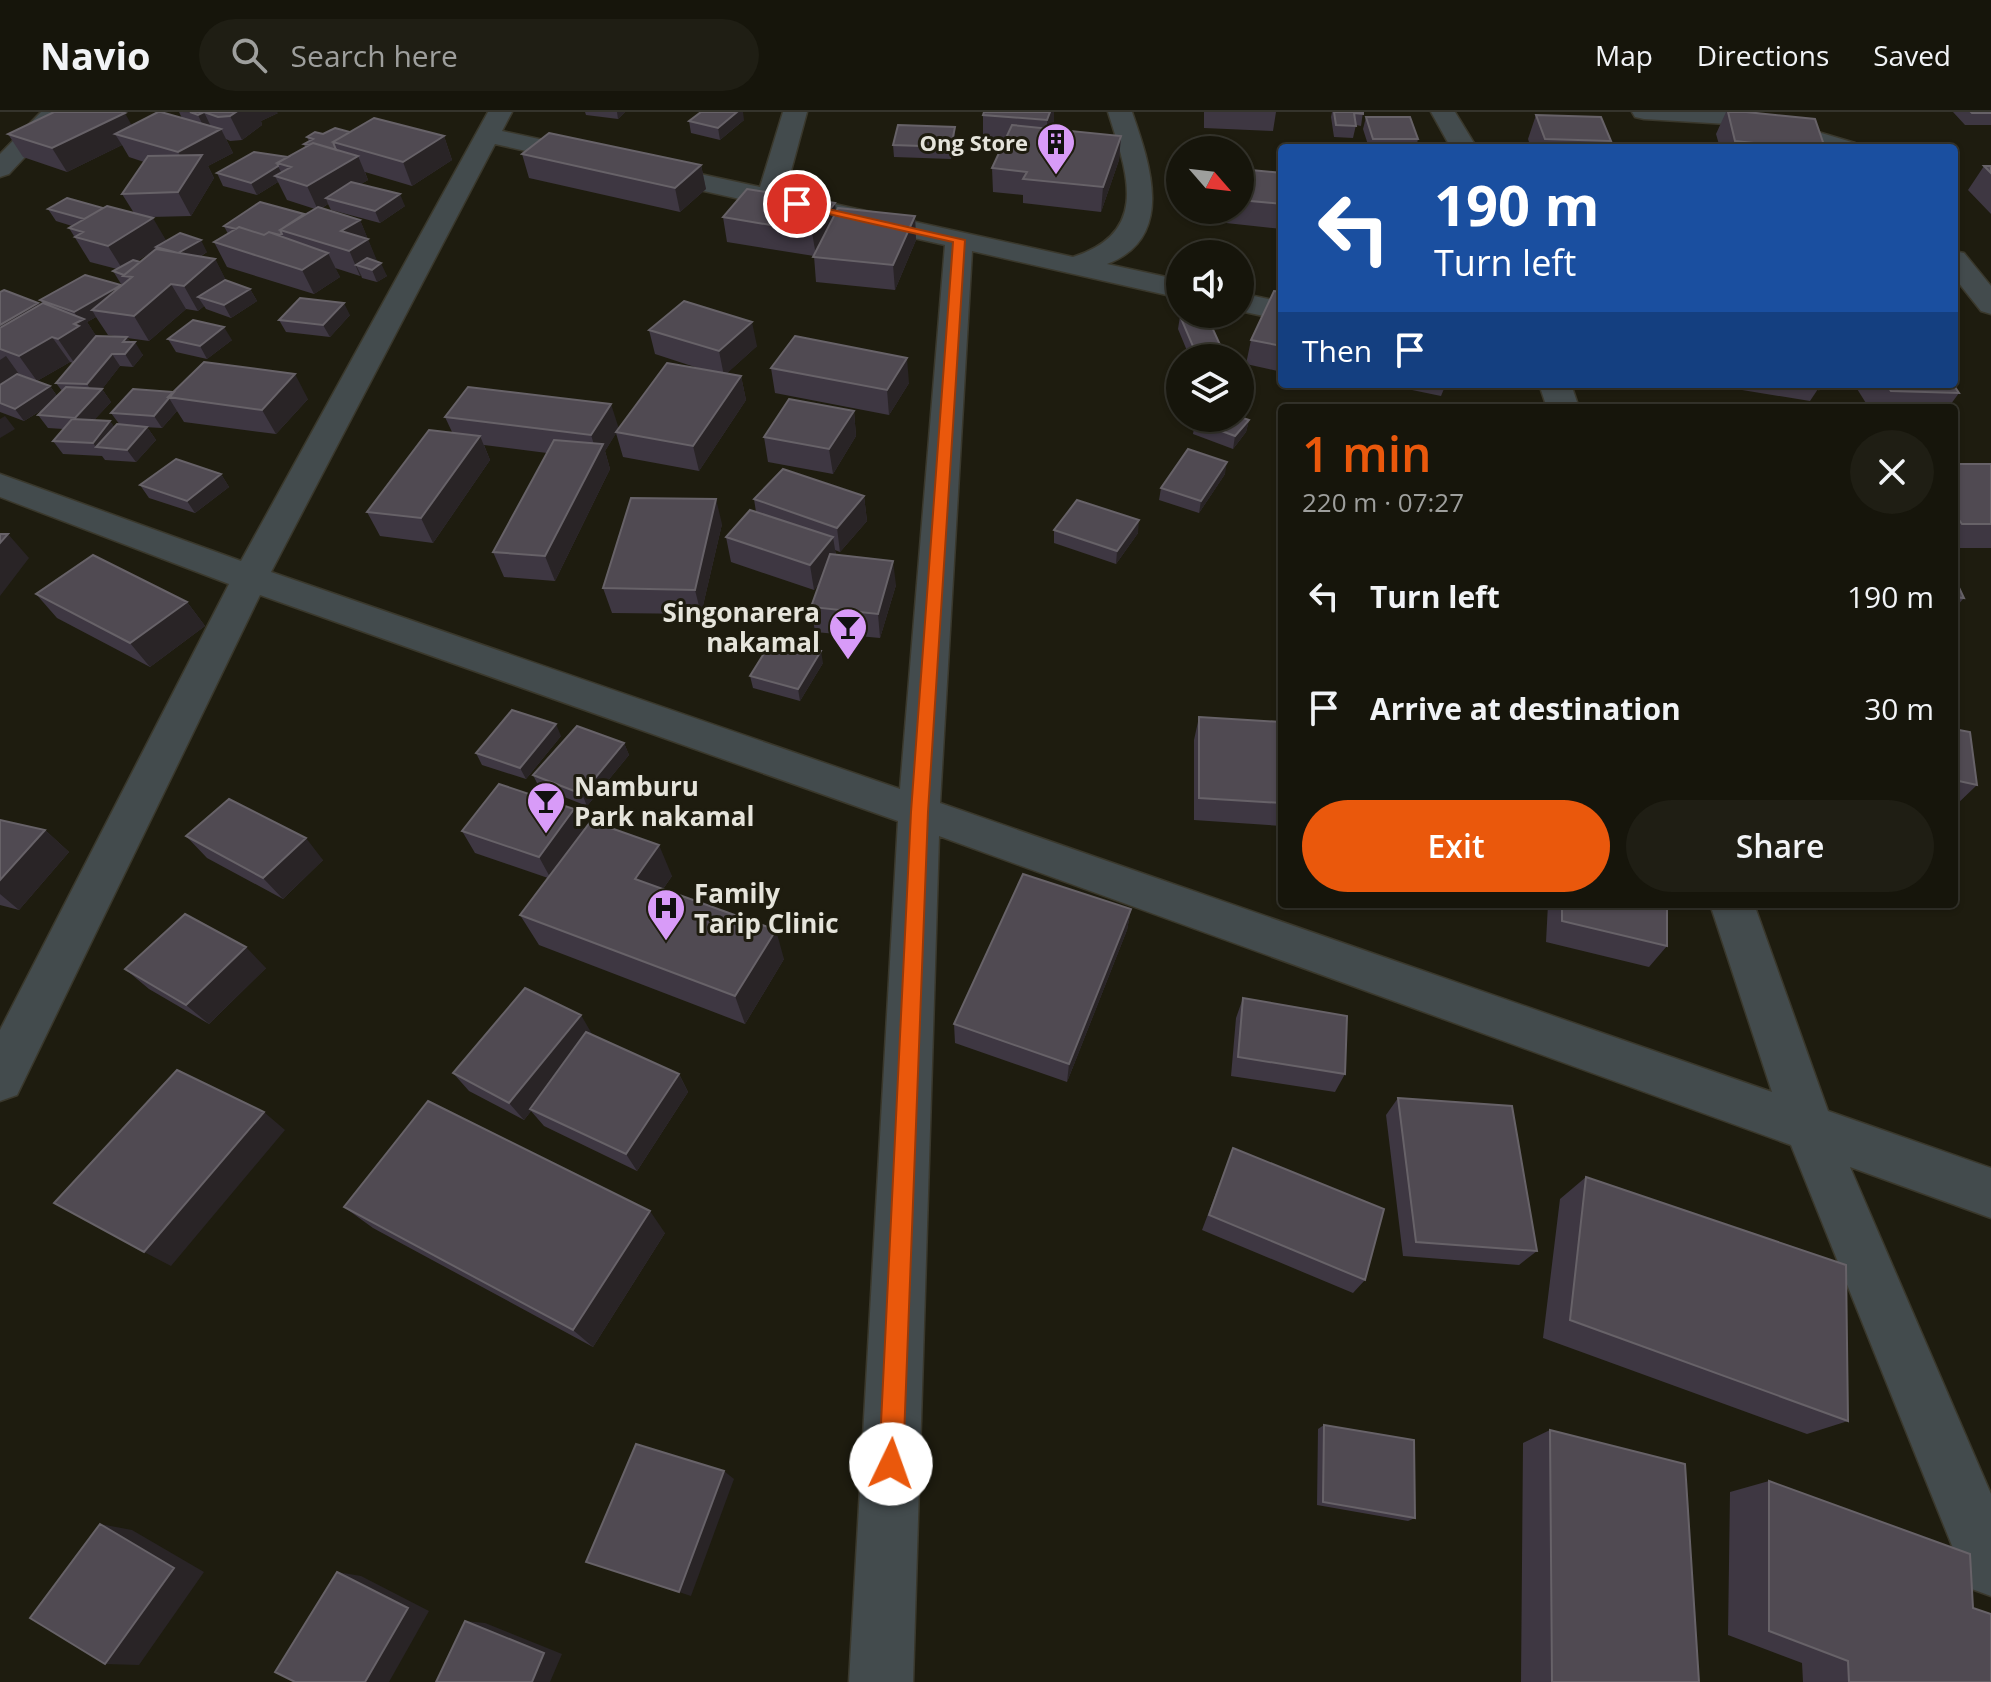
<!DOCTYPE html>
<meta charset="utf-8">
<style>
:root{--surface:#16150b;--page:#1f1e14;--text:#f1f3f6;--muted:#9e9f9d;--line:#35342c;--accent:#ea580c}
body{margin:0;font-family:"Open Sans",sans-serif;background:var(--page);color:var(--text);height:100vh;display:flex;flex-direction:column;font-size:30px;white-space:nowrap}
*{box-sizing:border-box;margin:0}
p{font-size:26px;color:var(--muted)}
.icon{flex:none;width:44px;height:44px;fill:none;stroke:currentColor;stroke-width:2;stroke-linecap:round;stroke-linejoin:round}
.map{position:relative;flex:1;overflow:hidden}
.panel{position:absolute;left:1278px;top:292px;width:680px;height:504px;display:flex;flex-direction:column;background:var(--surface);border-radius:8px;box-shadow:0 2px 6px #0004,0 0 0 2px var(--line)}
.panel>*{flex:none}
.hud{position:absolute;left:1278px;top:32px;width:680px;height:244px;border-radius:8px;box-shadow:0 2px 6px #0004,0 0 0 2px var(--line);background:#1a4fa0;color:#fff;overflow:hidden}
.needle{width:52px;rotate:118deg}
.buttons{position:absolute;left:1166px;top:24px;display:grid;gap:16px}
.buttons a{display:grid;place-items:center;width:88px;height:88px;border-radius:50%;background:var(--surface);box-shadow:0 2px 6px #0004,0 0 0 2px var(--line);font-size:40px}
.pin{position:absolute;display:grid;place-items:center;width:68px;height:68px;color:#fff;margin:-34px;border:4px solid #fff;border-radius:50%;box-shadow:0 2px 8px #0007}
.me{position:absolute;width:88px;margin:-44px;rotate:3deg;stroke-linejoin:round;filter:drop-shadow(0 0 6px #0008)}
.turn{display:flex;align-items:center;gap:28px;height:168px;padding:0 24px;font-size:36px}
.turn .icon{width:104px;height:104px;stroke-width:2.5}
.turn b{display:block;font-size:56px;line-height:68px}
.then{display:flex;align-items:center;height:76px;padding:0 24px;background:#0003;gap:16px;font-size:30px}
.round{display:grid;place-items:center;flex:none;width:84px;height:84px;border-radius:42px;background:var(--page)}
.head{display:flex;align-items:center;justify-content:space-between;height:136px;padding:0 24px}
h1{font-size:48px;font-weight:600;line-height:60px;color:var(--accent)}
.primary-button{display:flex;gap:16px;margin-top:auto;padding:16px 24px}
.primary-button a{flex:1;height:92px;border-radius:48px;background:var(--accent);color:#fff;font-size:32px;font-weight:600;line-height:92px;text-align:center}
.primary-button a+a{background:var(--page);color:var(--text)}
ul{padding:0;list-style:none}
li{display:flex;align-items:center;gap:24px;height:112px;padding:0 24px}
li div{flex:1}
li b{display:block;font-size:30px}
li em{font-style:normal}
header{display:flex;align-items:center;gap:48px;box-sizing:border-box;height:112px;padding:0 40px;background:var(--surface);border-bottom:2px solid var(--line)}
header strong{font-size:38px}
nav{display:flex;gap:44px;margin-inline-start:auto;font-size:28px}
.search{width:560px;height:72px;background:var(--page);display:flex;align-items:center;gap:20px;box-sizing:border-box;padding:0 28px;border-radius:44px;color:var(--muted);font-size:30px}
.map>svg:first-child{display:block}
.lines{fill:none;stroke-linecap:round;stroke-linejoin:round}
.street-casing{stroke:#3a382c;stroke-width:3}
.street{fill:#434b4d;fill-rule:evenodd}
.wall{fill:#3e3742;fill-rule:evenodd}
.shaded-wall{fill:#292426}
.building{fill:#504a52;stroke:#676268;stroke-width:2}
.route{fill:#ea580c;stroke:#983908;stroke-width:2}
.labels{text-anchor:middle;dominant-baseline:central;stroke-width:6;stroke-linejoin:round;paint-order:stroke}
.far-poi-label{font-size:22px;font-weight:bold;fill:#e5e4db;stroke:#1e1c0f;text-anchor:end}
.poi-label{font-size:26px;font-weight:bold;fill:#e5e4db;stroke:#1e1c0f;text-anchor:start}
</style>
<header>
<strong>Navio</strong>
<div class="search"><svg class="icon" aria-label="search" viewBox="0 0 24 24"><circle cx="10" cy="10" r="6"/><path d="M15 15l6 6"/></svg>Search here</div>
<nav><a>Map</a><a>Directions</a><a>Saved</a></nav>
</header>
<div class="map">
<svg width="1991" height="1570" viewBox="0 0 1991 1570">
<rect width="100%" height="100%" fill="#1e1c0f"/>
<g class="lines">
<defs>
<path id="street" d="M41,0H67L9,62L0,65V42Z
M488,0H512L502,19L760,75L783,0H807L785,81L1073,145C1151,120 1127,61 1108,0H1132C1150,52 1176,126 1107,152L1180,168V186L972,139L940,691L1772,980L1710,792H1754L1828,999L1991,1056V1106L1850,1055L1991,1382V1484L1969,1476L1791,1033L939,724L913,1570H849L898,709L260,483L17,983L0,989V918L229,472L0,385V362L241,449ZM495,32L945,133L900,677L271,460Z
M1431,0H1455L1477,36H1451Z
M1632,0H1751L1855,31L1859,36H1819L1744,13L1644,7L1635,5Z
M1954,139L1964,141L1991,174V202L1981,199L1954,165Z
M1240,181L1282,190V208L1240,199Z
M1539,272H1571L1579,296H1547Z"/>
</defs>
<use href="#street" class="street-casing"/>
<use href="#street" class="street"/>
</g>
<path class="wall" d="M179,0L278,1L261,9L262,13L242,28L230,29L226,27L233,41L208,54L214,66L191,104L151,105L166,129L207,140L200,145L215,147L226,169L250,177L257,189L231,206L206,197L204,194L198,199L186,197L149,229L127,226L143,243L133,255L120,254L102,277L111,290L94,308L110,309L114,315L120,313L111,301L174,280L308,287L276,322L184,310L177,299L162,316L143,315H147L156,328L136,350L105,348L102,344L63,342L53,329L63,317L48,316L38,303L45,296L24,309L0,300V180L40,193L43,192L40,188L121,174L123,172H121L113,159L117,157L90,150L69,116L72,114L56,109L48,97L103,96L134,101L122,82L144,50L129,45L122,33L67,60L23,45L8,22L132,14L182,6ZM156,137L140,150L137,149ZM96,205L108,223L121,225L96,224L87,210ZM70,250L73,251L56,271L62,279L57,284L50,274L20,264L19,262L37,269Z
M585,0H625L618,7L586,3Z
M1204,0H1276L1273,19L1204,16Z
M1332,0H1363L1361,14L1356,13L1353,26L1334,25L1331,5Z
M1726,0H1746L1825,36H1720L1716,22Z
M1953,0H1991V13H1965Z
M983,3L1054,9L1051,17L1121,24L1119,48L1101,100L1023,91V83L993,80L992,56L1005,28L983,27Z
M1536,3L1611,29L1609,36H1531L1528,27Z
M1366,5L1418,27L1416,36H1369L1363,17Z
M744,8L720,28L691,21L689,9Z
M955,15V27L951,47L894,45L893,33Z
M350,20L444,24L452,48L412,74L365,60L368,68L361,72L405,94L380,111L331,98L328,92L322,96L360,108L377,150L387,164L377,170L362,166L361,163L360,164L335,156L340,165L314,182L227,155L214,130L228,122L224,114L304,102L315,97L287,88L278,70L257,83L223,74L217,61L288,45L305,35L304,32L309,29L307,25Z
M522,42L701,53L706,77L680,100L529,66Z
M1984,54H1991V102L1968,78Z
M1240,57L1282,61V117L1226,111L1228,98H1240Z
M836,101L915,104L916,128L895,178L816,170L814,144L727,130L723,105Z
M1282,180V260L1246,252L1251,228Z
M350,203L330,225L286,220L279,208Z
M1180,204L1226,246H1190L1178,217Z
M649,218L757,234L727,261L741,264L746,288L699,359L623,345L616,321L605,339L610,357L555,469L504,465L493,440L547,341L484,333L490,348L433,431L380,424L367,400L452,320L445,305L618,317L701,257L655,242Z
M168,227L232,228L207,247L176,240Z
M771,256L909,271L889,303L775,281Z
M1383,272H1446L1441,284Z
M1736,272H1817L1818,277L1810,289L1736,277Z
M1854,272H1953L1959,281L1948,296H1869Z
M854,299L856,324L833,362L768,350L764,325Z
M1249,308L1246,320L1233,337L1193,322L1195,309Z
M1954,352H1991V436H1954Z
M221,362L229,375L195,401L149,386L140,373Z
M1225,362L1199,401L1159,388L1161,376Z
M864,384L867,409L840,440L835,438L836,443L896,473L880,526L815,520L811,495L820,471L814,478L731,450L726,425L756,400L754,387Z
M722,412L701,502L612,501L603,476Z
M1054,418L1138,421L1116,452L1054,431Z
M1954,465L1964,486L1954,497Z
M36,482L187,490L205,514L150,555L57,506Z
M823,551L800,589L753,576L750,564Z
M1199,605L1282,610V714L1194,708V628Z
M1954,617L1977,673L1954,695Z
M561,624L526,667L482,653L476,641Z
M624,631L629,643L587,694L539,675L533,663Z
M0,708L45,718L69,740L19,798L0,793Z
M584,718L672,764L663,777L784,847L745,912L539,833L520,803L548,766L475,741L462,719Z
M186,724L323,748L283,787L207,746Z
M1548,792H1667V834L1649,855L1546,830Z
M1131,797L1127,818L1067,970L955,931L954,912Z
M266,856L209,912L149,877L125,857Z
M1243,886L1345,962L1335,980L1231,964L1236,906Z
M592,922V923L679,962L688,980L637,1059L544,1014L531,999L524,1008L469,979L453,961Z
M1398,986L1537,1139L1519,1153L1403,1144L1386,1003Z
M1233,1036L1365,1168L1353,1181L1202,1118Z
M1586,1065L1848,1309L1807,1322L1543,1226L1560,1087Z
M344,1095L665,1121L593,1235L373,1116Z
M1324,1313L1415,1406L1408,1409L1317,1393L1318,1317Z
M1550,1318L1699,1570H1521L1523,1331Z
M1769,1369L1973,1496L1991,1570H1803L1802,1551L1728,1523L1730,1380Z"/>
<path class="shaded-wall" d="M204,0L214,21L221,17L233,41L208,54L214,66L191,104L178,80L190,62L178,40L208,24L198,3Z
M236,0H277L278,1L261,9L262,13L242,28L230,4Z
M617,0H625L618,7Z
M737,0H743L744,8L720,28L718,16Z
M1050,0H1054V9L1047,32V8Z
M125,1L138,25L115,22L122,33L67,60L52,36Z
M955,15V27L951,47V35Z
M444,24L452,48L412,74L403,50Z
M1121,24L1119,48L1101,100L1103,75Z
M358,44L368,68L334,88L326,86L328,92L318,98L307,74Z
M701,53L706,77L680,100L675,76Z
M278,54L284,66L275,64L278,70L257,83L251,71Z
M400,82L405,94L380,111L375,99Z
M835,91L838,115L816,144L812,120Z
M915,104L916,128L895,178L893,153Z
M153,106L167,130L156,135L157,136L123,158L108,134Z
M360,108L378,151L356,153L361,163L360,164L341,119Z
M201,128L207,140L184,154L177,141Z
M328,141L340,165L314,182L302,158Z
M215,147L228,172L198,185L204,194L198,199L184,174Z
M381,151L387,164L377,170L372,158Z
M171,172L186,197L149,229L134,204Z
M121,173L129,186L92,198L96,205L87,210L101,231L75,252L58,227L74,212L80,209L74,200Z
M250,177L257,189L231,206L224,193Z
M38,191L55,216L0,237V213Z
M344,191L350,203L330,225L323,213Z
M752,210L757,234L724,264L719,239Z
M224,215L232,228L207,247L200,234Z
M52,225L70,250L37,269L19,244Z
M127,225L132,233L135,230L143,243L133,255L125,242L123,230Z
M112,242L120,254L100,280L102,277L111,290L84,319L75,306L95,284L87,272Z
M6,244L24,269L0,283V248Z
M907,246L909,271L889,303L887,278Z
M295,262L308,287L276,322L262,298Z
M741,264L746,288L699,359L693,334Z
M50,274L59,287L24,309L15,297Z
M169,286L177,299L162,316L154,304Z
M611,292L619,317L605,339L610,357L555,469L545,444L597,342L591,323Z
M854,299L856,324L833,362L829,337Z
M5,304L15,317L0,326V307Z
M1249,308L1246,320L1233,337L1235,324Z
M110,309L119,322L96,335L93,331Z
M147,315L156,328L136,350L127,338Z
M480,324L490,348L433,431L421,406Z
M1227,350L1225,362L1199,401L1201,389Z
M221,362L229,375L195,401L187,389Z
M864,384L867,409L840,440L837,416Z
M716,387L722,412L701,502L695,478Z
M1139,408L1138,421L1116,452L1117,439Z
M8,422L29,446L0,484V431Z
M833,425L837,450L814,478L810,453Z
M893,449L896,473L880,526L878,502Z
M187,490L205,514L150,555L130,531Z
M821,539L823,551L800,589L798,577Z
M556,612L561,624L526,667L520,656Z
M624,631L629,643L587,694L582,682Z
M574,697L585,719L551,767L539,745Z
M45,718L69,740L19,798L0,782V768Z
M306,726L323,748L283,787L263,766Z
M659,733L672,764L649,797L635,767Z
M1131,797L1127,818L1067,970L1069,952Z
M776,818L784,847L745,912L735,884Z
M246,835L266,856L209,912L186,893Z
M581,903L592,922L524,1008L509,991Z
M679,962L688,980L637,1059L626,1042Z
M264,1000L285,1018L171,1154L144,1140Z
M650,1099L665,1121L593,1235L573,1218Z
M724,1359L734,1367L691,1484L679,1480Z
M100,1412L132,1418L204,1460L139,1553L105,1552Z
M337,1460L361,1464L429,1499L389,1570H365Z
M465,1509L485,1511L562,1542L550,1570H532Z"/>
<path class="building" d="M54,0H121L125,1L52,36L8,22Z
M158,0H161L221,17L178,40L115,22Z
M190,0H236L230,4L218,5L204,0L198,3Z
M701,0H737L718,16L689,9Z
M984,0H1050L1047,8L983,3Z
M1334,0H1363V2L1354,1L1356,14L1336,13Z
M1728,0H1746L1815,7L1825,36H1802L1735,29Z
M1971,0H1991V1H1972Z
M1536,3L1601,5L1611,29L1545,27Z
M1366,5H1410L1418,27H1373Z
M374,6L444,24L403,50L333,30Z
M898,13L955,15L951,35L893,33Z
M1012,13L1121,24L1103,75L1023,67L1027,60L992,56Z
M335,16L350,20L333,30L336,38L313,31L309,33L304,32L313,27L307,25L315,20L323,22Z
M549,21L701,53L675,76L522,42Z
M313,31L358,44L307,74L275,64L291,55L277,51Z
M254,40L288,45L277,51L278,54L251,71L217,61Z
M202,43L178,80L122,82L148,44Z
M1984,54H1991V61Z
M1240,57L1282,61V92L1240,88Z
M351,70L400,82L375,99L326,86Z
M747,77L835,91L812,120L723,105Z
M67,86L103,96L84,107L48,97Z
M260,90L304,102L280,118L282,122L280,123L269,120L264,123L239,115L236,117L224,114Z
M107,94L153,106L108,134L75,125L83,120L69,116Z
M318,95L360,108L341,119L368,127L349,139L280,118Z
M838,96L915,104L893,153L813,145Z
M239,115L264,123L269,120L328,141L302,158L214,130Z
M180,121L201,128L178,141L156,135Z
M156,137L215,147L184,174L171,172L134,204L92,198L132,165L123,164Z
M367,146L381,151L372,158L356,153Z
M133,148L140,150L124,163L113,159Z
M85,163L121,173L74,200L40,188Z
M225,168L250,177L224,193L198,185Z
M4,178L38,191L0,213V180Z
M1274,179L1282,180V234L1251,228Z
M300,186L344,191L323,213L279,208Z
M684,189L752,210L719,239L649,218Z
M43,191L84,207L74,212L79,214L58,227L52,225L19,244L0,237V216Z
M1206,202L1226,246H1198L1180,204Z
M193,208L224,215L200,234L168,227Z
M96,224L127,225L123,230H135L125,242H112L87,272L56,271Z
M795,224L907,246L887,278L771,256Z
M204,250L295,262L262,298L168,285Z
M667,251L741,264L693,334L616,320Z
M17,262L50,274L15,297L0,291V273Z
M1790,272H1817L1818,277Z
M1886,272H1953L1959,281L1891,279Z
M66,275L102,277L75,306L38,303Z
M468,275L611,292L591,323L445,305Z
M133,277L174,280L154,304L111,301Z
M789,287L854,299L829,337L764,325Z
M1240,305L1249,308L1235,324L1195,309L1198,306H1240Z
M72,307L110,309L93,331L53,329Z
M117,312L147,315L127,338L96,335Z
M429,318L480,324L421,406L367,400Z
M554,328L603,332L545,444L493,440Z
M1188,337L1227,350L1201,389L1161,376Z
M176,347L221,362L187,389L140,373Z
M1954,352H1991V412H1962L1954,401Z
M783,357L864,384L837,416L754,387Z
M631,386L716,387L695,478L603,476Z
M1077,388L1139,408L1117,439L1054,418Z
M750,398L833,425L810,453L726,425Z
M0,422H8L0,431Z
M830,442L893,449L878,502L811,495Z
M93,443L187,490L130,531L36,482Z
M1954,465L1964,486L1954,485Z
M773,527L821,539L798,577L750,564Z
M512,598L556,612L520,656L476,641Z
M1199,605L1282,610V691L1199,686Z
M577,614L624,631L582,682L533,663Z
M1954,617L1970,620L1977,673L1954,668Z
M499,672L574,697L539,745L462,719Z
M229,687L306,726L263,766L186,724Z
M0,708L45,718L0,768Z
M591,709L659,733L635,767L776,818L735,884L520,803Z
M1023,762L1131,797L1069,952L954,912Z
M1562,792H1667V834L1562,809Z
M185,802L246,835L186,893L125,857Z
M525,876L581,903L509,991L453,961Z
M1243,886L1347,904L1345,962L1238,945Z
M586,920L679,962L626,1042L530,997Z
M177,958L264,1000L144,1140L54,1091Z
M1398,986L1512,994L1537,1139L1416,1130Z
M428,989L650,1099L573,1218L344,1095Z
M1233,1036L1384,1097L1365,1168L1209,1103Z
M1586,1065L1846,1153L1848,1309L1570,1208Z
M1324,1313L1414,1328L1415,1406L1323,1390Z
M1550,1318L1685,1352L1699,1570H1552Z
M636,1332L724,1359L679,1480L586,1450Z
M1769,1369L1970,1442L1973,1496L1991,1502V1570H1849L1848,1549L1769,1519Z
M100,1412L174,1456L105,1552L30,1506Z
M337,1460L408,1496L365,1570H295L275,1560Z
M465,1509L544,1541L532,1570H436Z"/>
<path class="route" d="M793,89L965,128L928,700L903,1352L899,1361L891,1364L882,1361L879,1352L911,700L953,130L793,94Z"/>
<defs>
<symbol id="building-pin" viewBox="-11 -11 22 30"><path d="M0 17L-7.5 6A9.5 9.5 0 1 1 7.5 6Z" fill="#d89bf8" stroke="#1e1c0f"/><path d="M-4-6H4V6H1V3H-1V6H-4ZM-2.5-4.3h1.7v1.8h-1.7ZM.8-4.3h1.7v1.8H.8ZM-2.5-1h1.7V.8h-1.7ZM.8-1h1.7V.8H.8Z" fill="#111"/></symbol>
<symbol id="bar-pin" viewBox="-11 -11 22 30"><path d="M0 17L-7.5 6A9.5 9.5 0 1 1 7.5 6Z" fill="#d89bf8" stroke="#1e1c0f"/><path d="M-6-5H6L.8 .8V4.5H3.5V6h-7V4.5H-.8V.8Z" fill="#111"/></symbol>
<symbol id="hospital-pin" viewBox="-11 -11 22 30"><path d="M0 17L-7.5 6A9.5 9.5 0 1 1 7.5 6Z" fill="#d89bf8" stroke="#1e1c0f"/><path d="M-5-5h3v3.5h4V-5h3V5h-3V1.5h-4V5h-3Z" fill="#111"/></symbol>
</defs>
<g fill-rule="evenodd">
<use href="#building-pin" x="1034" y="8" width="44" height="60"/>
<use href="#bar-pin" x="826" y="493" width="44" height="60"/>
<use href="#bar-pin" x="524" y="667" width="44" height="60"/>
<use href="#hospital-pin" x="644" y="774" width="44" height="60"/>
</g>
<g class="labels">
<g class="far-poi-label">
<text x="1028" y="30">Ong Store</text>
</g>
<g class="poi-label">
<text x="820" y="500" text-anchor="end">Singonarera<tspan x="820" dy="30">nakamal</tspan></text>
<text x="574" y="674">Namburu<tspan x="574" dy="30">Park nakamal</tspan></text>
<text x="694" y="781">Family<tspan x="694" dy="30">Tarip Clinic</tspan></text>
</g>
</g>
</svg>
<div class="buttons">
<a><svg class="needle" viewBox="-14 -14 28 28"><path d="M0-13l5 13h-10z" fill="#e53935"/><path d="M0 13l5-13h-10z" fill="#9e9f9d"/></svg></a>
<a><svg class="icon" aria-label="sound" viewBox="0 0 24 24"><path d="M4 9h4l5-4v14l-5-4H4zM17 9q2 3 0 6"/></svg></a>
<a><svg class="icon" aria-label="layers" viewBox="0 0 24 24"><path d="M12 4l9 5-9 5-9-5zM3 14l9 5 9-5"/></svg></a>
</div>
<div class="pin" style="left:797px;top:92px;background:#d93025"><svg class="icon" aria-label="arrive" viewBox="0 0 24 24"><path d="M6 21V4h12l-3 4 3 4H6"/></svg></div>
<svg class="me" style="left:891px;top:1352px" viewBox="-20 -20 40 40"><circle r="19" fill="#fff"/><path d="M0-13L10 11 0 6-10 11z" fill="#ea580c"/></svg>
<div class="hud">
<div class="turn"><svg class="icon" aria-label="left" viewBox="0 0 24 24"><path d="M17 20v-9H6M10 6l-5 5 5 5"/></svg><div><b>190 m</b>Turn left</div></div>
<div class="then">Then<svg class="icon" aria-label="arrive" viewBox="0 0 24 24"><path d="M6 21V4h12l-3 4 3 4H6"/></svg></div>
</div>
<section class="panel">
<div class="head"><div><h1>1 min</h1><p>220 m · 07:27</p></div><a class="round"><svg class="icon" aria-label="close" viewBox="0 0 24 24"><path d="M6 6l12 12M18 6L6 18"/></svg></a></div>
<ul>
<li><svg class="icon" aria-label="left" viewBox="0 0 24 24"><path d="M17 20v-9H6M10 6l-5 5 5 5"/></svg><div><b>Turn left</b></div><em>190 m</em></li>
<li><svg class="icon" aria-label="arrive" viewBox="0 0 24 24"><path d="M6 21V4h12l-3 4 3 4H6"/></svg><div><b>Arrive at destination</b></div><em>30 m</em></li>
</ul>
<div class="primary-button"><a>Exit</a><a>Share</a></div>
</section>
</div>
